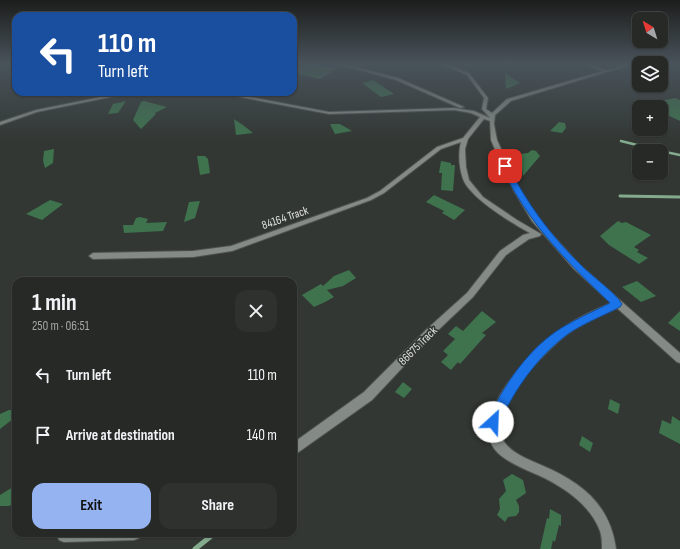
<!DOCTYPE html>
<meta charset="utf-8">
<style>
:root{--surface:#262926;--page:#2e312e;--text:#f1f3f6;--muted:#a4a6a7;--line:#424543;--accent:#95b2f1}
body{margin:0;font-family:"Sofia Sans Condensed",sans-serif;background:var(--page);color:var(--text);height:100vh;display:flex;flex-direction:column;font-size:15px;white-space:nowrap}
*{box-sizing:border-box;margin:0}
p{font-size:13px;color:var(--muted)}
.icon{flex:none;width:22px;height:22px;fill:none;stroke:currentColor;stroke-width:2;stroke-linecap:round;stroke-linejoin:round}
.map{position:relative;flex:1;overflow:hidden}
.sheet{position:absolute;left:12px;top:277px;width:285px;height:260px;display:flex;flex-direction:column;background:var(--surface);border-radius:12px;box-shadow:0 1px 3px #0004,0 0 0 1px var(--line)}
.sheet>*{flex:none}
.hud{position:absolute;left:12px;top:12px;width:285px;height:84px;border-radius:12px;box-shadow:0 1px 3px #0004,0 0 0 1px var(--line);background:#1a4fa0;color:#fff;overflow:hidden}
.needle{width:26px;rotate:322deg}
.controls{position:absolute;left:632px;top:12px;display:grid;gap:8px}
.controls a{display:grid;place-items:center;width:36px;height:36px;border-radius:8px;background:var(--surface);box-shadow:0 1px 3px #0004,0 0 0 1px var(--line);font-size:20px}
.pin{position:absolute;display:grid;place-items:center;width:34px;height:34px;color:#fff;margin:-17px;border-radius:8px;box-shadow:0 2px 6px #0006}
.me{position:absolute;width:44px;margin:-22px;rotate:25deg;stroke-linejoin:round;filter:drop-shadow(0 0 3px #0008)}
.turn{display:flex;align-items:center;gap:14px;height:84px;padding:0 20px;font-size:18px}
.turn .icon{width:52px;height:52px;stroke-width:2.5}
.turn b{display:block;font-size:28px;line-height:34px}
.round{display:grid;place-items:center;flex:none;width:42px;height:42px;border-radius:12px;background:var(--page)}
.summary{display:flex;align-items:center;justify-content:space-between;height:68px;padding:0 20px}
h1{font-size:24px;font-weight:700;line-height:30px}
.primary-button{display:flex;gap:8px;margin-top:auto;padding:8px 20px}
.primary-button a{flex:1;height:46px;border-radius:12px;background:var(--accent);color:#111;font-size:16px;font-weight:700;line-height:46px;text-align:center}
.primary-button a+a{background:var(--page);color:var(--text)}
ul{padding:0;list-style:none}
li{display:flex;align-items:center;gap:12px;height:60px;padding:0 20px}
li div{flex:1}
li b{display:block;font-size:15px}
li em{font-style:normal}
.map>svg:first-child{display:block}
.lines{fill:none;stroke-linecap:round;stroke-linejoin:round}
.stream-far2{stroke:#84ab8e;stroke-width:2.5}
.stream-far1{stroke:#84ab8e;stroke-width:3}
.stream{stroke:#84ab8e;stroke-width:5}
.building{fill:#3e734e}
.street-casing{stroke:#515451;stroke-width:2}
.street{fill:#848a85;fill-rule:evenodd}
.route{fill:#1a73e8;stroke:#114b97}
.labels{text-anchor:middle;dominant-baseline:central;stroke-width:3.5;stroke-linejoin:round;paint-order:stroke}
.street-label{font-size:12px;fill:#dde0dd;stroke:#323733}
</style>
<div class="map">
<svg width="680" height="549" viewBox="0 0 680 549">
<rect width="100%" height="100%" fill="#323733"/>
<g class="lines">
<path class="stream-far2" d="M621,141L661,151
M661,151L680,155"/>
<path class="stream-far1" d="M620,196L680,197"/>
<path class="stream" d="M195,549L215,533"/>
</g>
<path class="building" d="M300,64H314L338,68L320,79L293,73V69L302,68Z
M505,73L520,83L506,89Z
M373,80L394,94L381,97L362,83Z
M675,98L680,100V121L661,112V107H652L646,104Z
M126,101L118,113L108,114L113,104Z
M144,101L167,107L155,113L156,114L141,129L133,120L141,102Z
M234,119L243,125L253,133L236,135Z
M559,122L565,123L566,128L562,133L550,131Z
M330,124H340L352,131L335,134Z
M54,149L53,163L45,168L43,161L44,151Z
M532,150L536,151L540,156L523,176L520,154L528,153Z
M197,156H205L208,159L210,173L200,175Z
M441,161L451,163V165H455L453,191L441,190L442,173H439Z
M434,195L465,210L454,220L442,213L444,211L426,202Z
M50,200L63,204L42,220L26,214Z
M200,201L195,218L184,222L189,202Z
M140,217L148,219L146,223L167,222L163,231L124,233L123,225H133L136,218Z
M618,221L622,223L626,222L651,235L634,247L639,250L637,252L648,258L639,264L609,245L600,236Z
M349,270L356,278L343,286L327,290L334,297L325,302L314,307L302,295L321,284L323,286L334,276Z
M637,281L656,296L641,302L622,287Z
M482,311L496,322L482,333L486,335L460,364L458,362L451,370L441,362L448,355L443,351L455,339L448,334L456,326L463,331Z
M680,311V331L668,323Z
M403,382L412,389L404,398L395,392Z
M610,399L620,404L618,414L608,409Z
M9,410H16V419H13L0,429V414Z
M672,416L680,421V444L659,433L662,420L671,424Z
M582,436L593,443L590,452L579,445Z
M512,474L523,480L526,493L516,500L519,506V512L516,516L508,517L505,522L497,515L500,509L499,499L506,491L503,480Z
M16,485V502L9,506H0V495Z
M550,509L561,515V526L559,525L555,542L553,540L551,549H540L547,518L549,519Z"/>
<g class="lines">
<defs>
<path id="street" d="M338,64H343L398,78L464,107L460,108L396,80Z
M441,64H446L469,73L488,98L486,109L492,113L507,99L603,71L586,64C594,64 601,70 608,70C617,69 624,63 633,64L511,101L495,115L494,124L497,140L520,191L537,218L580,265L680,353V363L677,362L617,308C601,316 583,323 569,333C546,350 481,414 505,443C513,454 530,460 541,465C581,482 610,504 616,549H602C602,543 602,537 600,531C590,504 562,486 538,475C524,469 509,463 498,453C463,418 535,347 563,328C578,317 595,310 611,303L574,269L532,221L514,191L502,166L491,140L490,121L484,119L468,139L465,149L466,167L469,180L483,197L517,220L541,234L540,236L529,239L506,255L473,297L433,335L372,400L293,456V443L364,392L427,329L467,293L500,251L523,235L530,233C512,223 470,198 463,179C459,168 458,153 461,142L441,149L384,193L371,200L232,251L193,257L93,259L89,256L93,253L193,251L231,246L367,198L380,191L437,147L463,138L480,117L471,113L454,110L329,114L214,92H223L329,112L454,108L474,111L490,118L482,109L484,98L467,75Z
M126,92H135L37,112L0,125V122L36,110Z
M58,533H141L139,538L134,540L64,542L59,540L57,535Z"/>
</defs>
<use href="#street" class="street-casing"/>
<use href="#street" class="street"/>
</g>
<linearGradient id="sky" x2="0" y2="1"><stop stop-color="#1c1e1c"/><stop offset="0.45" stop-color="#49535b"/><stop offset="1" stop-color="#49535b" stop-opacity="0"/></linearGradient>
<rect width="680" height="141" fill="url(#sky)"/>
<path class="route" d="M505,164L508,166C527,203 550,235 580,264C590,275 615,292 622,304L620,307C603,316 584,323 568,334C536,358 514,390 498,426L493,428L489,426L487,422C502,387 529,347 563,327C578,318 594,311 610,303C565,260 528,223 501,166Z"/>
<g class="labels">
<g class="street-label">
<text transform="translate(285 218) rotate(-19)">84164 Track</text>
<text transform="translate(418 346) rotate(-45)">86675 Track</text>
</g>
</g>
</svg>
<div class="controls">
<a><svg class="needle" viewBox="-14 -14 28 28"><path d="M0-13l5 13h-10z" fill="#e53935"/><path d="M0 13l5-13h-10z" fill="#a4a6a7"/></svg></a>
<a><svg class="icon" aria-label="layers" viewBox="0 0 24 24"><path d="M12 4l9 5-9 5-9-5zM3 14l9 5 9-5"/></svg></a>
<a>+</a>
<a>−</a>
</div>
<div class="pin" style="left:505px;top:166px;background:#d93025"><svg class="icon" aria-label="arrive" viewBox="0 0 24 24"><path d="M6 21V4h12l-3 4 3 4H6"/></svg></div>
<svg class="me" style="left:493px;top:422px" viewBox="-20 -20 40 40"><circle r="19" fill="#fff"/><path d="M0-13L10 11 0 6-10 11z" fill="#1a73e8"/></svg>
<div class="hud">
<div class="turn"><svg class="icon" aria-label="left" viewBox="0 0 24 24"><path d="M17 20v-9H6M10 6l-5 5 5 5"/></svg><div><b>110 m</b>Turn left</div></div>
</div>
<section class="sheet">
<div class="summary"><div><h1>1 min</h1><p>250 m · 06:51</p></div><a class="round"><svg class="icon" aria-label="close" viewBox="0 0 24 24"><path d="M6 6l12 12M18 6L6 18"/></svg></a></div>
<ul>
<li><svg class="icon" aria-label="left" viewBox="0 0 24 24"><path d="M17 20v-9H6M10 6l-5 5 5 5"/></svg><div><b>Turn left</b></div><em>110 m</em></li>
<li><svg class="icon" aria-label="arrive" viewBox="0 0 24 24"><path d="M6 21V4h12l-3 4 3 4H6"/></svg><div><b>Arrive at destination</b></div><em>140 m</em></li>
</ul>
<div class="primary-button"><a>Exit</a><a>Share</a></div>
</section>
</div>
